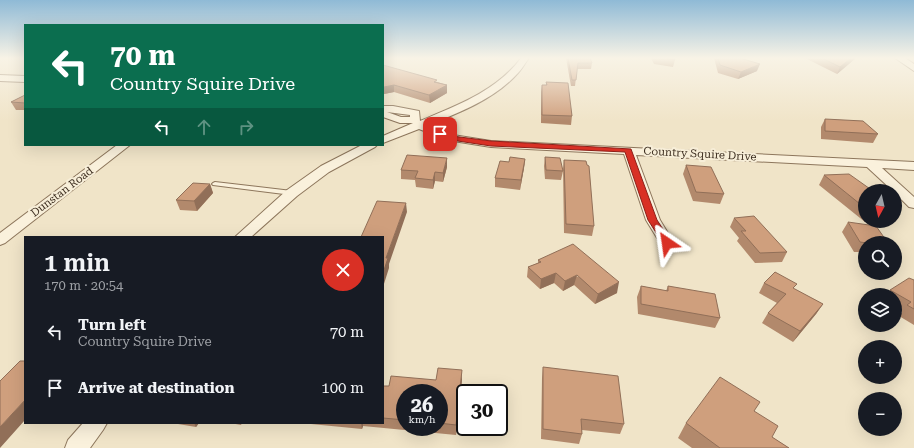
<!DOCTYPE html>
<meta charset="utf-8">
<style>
:root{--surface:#171b24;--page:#242831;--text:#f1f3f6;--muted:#9ea1a6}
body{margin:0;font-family:"Roboto Serif",serif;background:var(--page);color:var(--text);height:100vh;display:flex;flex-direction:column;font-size:15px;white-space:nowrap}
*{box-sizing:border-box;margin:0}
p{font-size:13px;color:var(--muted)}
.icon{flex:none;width:22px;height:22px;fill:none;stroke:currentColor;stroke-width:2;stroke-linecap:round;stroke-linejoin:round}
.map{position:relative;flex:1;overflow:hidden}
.details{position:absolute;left:24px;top:236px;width:360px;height:188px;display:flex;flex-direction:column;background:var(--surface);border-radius:0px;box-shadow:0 4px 16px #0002}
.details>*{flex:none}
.guide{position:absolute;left:24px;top:24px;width:360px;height:122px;border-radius:0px;box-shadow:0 4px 16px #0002;background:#0b6e4f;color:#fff;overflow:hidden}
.needle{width:26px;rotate:188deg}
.buttons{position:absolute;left:858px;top:184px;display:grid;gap:8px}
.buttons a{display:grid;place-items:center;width:44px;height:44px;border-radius:50%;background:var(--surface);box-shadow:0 4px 16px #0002;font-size:20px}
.speed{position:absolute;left:396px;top:384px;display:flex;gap:8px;font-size:20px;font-weight:700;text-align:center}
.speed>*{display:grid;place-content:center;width:52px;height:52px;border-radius:50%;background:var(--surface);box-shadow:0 4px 16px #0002;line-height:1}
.speed small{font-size:10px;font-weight:400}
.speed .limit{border:2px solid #111;border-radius:6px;background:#fff;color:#111}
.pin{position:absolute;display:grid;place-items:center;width:34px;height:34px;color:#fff;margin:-17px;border-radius:8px;box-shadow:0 2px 6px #0006}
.me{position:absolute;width:44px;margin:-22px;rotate:328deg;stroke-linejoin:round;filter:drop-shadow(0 0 3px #0008)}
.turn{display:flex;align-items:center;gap:14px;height:84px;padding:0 20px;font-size:18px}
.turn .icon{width:52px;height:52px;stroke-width:2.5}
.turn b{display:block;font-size:28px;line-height:34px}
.lanes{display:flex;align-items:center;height:38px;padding:0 20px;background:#0003;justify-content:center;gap:20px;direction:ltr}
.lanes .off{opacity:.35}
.round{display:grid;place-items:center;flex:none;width:42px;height:42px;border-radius:21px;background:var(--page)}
.headline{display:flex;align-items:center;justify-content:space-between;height:68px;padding:0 20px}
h1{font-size:24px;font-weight:600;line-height:30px}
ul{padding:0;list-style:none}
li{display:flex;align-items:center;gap:12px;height:56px;padding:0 20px}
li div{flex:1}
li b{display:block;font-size:15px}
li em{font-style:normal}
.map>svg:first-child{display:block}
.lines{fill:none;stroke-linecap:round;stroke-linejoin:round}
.service-casing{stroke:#8d765c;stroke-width:2}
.minor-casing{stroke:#8d765c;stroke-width:2}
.service{fill:#faf1dc;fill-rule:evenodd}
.minor{fill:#faf1dc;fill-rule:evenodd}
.wall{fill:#b2896c;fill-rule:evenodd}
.shaded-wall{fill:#916f58}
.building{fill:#cf9f7d;stroke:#916f58}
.route{fill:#d93025;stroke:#8d1f18}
.labels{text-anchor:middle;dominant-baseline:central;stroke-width:4;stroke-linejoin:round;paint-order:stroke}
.street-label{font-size:11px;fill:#3d2e20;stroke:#f7eed8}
</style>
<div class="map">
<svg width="914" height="448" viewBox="0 0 914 448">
<rect width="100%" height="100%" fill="#f0e4c8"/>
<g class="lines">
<defs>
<path id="service" d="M215,182L292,191L295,193L292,195L213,185L212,184L213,183Z"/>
<path id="minor" d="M521,58H529C525,63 522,69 518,73C495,99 459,113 428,125L453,135L491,141L914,162V170L882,168L914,197V208L909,207L895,193V191H893L867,167L636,155L660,220L674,243L672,246L667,248L662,246L646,220L624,154L491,147L447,140L419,129L383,143V136L413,123H400L383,117V106H393L419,111L420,121C456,106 497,91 521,58ZM387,112L410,115V117H401Z
M895,58H905L914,64V71Z
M0,75L25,76V82L0,81Z
M117,145H130L5,243L0,245V233Z
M362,145H377L375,147L329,172L297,196L251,237H235L287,190L321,166Z
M83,423H107L103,430L90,448H65L68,440Z"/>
</defs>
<use href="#service" class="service-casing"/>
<use href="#minor" class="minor-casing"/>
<use href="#service" class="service"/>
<use href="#minor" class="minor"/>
</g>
<path class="wall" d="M566,58H590L592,63L591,69H577L575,86H571Z
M651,58H674L675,60L673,67L654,64Z
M714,58H740L757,71L738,79L718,73Z
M805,58H856L837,74Z
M383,65L447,85V93L430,103L394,92L384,94L383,93Z
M546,82L572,116L571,125L541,123V92L542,85H546Z
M25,95V110H16L11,102Z
M825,119L878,134L873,143L821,139V127Z
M545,157L563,171L561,180L545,179L544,166Z
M525,159L524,168L520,190L495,187V178Z
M564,160L594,226L592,236L564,233L563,169Z
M686,165L724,194L720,204L693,201L683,174Z
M447,167L443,182L435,181L433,189L416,187L415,180L401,179V170Z
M824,175L865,191V221H874L865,222L819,185Z
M210,184L213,193L197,211L180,210L176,200Z
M895,207L899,210L895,216Z
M734,218L787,252L782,262L755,263L737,241L739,238L730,227Z
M848,222L888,243H865V261L860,252H854L842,232Z
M538,260L617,293L595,304L574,285L563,291L554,283L540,289L527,277L528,267L538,263Z
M914,280V325L899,316L902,312L895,308V295H887L890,290Z
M764,283L794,289L823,304L816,314L793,342L762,323L768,313L777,303L759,293Z
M641,286L666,291L668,286L720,318L715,328L638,314L637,297Z
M543,367L624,424L620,434L582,430V434L579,444L541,439L542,378Z
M462,380L456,435L363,426L362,429L311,424V423H383V386H389ZM405,393H439V427H405Z
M754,411L772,437L789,448H692L678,438L686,423Z
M172,423H199L196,427Z
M230,423H242L241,425Z"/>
<path class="shaded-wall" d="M851,58H856L837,74L840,67Z
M760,64L757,71L738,79L741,72Z
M394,85V92L384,94V87Z
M447,85V93L430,103L429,95Z
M447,158V167L443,182V173Z
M525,159L524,168L520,190L521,180Z
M435,172V181L433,189V180Z
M210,184L213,193L197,211L194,201Z
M406,203L407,212L389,264V268L383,287V273L386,258Z
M556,273L554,283L540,289L541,279Z
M577,275L574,285L563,291L565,281Z
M619,282L617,293L595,304L598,294Z
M823,304L816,314L793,342L800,331Z
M462,370V380L456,435V425Z
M25,400V420L0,448V427Z
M194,423H199L196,427Z
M361,423H363V426L362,429Z"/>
<path class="building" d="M568,58H590L592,63H578L576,80H572Z
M665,58H674L675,60Z
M718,58H740L760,64L741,72L720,65Z
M822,58H851L840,67Z
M383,65L437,80L434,82L447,85L429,95L394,85L384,87L383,86Z
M546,82L568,83L572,116L542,115V85H547Z
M25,95V103L11,102Z
M825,119L863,121L878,134L825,131Z
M407,155L447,158L443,173L435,172L433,180L415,178L418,171L401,170Z
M510,157L525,159L521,180L495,178L500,161L509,162Z
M545,157L560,158L563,171L546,170Z
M564,160L586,161L587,165L589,166L594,226L566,224Z
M686,165L711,167L724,194L696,192Z
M849,174L873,191H865V208L824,175Z
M193,183L210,184L194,201L176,200Z
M377,201L406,203L386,258H388L383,273V237H361Z
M895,207L899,210H895Z
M754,216L787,252L760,253L741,231H746L734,218Z
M848,222L876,226L888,243H867L860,242Z
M573,244L619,282L598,294L577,275L565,281L556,273L541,279L528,267L541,262L538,260Z
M775,272L797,284L793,288L823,304L800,331L768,313L786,294L764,283Z
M909,278L914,280V309L907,305L911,302L890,290Z
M641,286L668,291V286L715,294L720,318L641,304Z
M20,361H25V400L0,427V381Z
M543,367L618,376L624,424L581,419L582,434L543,429Z
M438,368L462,370L456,425L439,423V393H405V420L383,418V386H389L391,376L436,380Z
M720,377L760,402L754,411L778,426L772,437L789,448H720L686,423Z"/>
<linearGradient id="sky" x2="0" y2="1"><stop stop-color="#8fbad6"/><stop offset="0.48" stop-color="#f8f3e6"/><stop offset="1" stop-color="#f8f3e6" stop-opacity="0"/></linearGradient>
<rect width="914" height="121" fill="url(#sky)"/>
<path class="route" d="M437,132H442L452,136L491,141L631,149L657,220L672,243L670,245H664L648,220L625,152L491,146L451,140L437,135Z"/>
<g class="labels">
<g class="street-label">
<text transform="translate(700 154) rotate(3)">Country Squire Drive</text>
<text transform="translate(62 192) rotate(-37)">Dunstan Road</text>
</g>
</g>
</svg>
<div class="buttons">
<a><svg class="needle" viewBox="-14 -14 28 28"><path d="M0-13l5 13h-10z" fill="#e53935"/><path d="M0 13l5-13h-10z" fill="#9ea1a6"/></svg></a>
<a><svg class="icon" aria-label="search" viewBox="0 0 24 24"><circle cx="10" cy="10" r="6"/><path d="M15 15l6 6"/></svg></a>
<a><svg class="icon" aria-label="layers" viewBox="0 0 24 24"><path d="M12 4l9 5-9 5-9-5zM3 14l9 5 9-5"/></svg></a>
<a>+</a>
<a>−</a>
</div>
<div class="speed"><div>26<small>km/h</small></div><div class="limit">30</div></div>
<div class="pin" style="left:440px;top:134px;background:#d93025"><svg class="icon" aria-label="arrive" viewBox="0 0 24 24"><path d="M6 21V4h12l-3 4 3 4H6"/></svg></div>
<svg class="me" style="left:667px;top:243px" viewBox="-20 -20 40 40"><path d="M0-17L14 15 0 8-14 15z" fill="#d93025" stroke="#fff" stroke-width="4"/></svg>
<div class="guide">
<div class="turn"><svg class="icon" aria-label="left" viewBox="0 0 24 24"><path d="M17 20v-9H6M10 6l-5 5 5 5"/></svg><div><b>70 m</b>Country Squire Drive</div></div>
<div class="lanes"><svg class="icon" aria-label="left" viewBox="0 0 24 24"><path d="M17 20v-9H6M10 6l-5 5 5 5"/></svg><svg class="icon off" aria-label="ahead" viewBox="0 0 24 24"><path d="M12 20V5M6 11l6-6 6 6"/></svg><svg class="icon off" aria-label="right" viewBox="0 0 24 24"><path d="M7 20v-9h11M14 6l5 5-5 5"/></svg></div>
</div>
<section class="details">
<div class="headline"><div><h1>1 min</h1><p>170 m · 20:54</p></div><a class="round" style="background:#d93025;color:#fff"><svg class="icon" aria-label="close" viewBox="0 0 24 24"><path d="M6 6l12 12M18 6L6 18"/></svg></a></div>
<ul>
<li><svg class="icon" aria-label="left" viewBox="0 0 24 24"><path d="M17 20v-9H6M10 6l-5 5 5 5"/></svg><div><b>Turn left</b><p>Country Squire Drive</p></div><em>70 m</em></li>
<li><svg class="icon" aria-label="arrive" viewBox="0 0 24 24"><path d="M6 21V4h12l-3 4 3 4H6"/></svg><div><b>Arrive at destination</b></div><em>100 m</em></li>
</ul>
</section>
</div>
